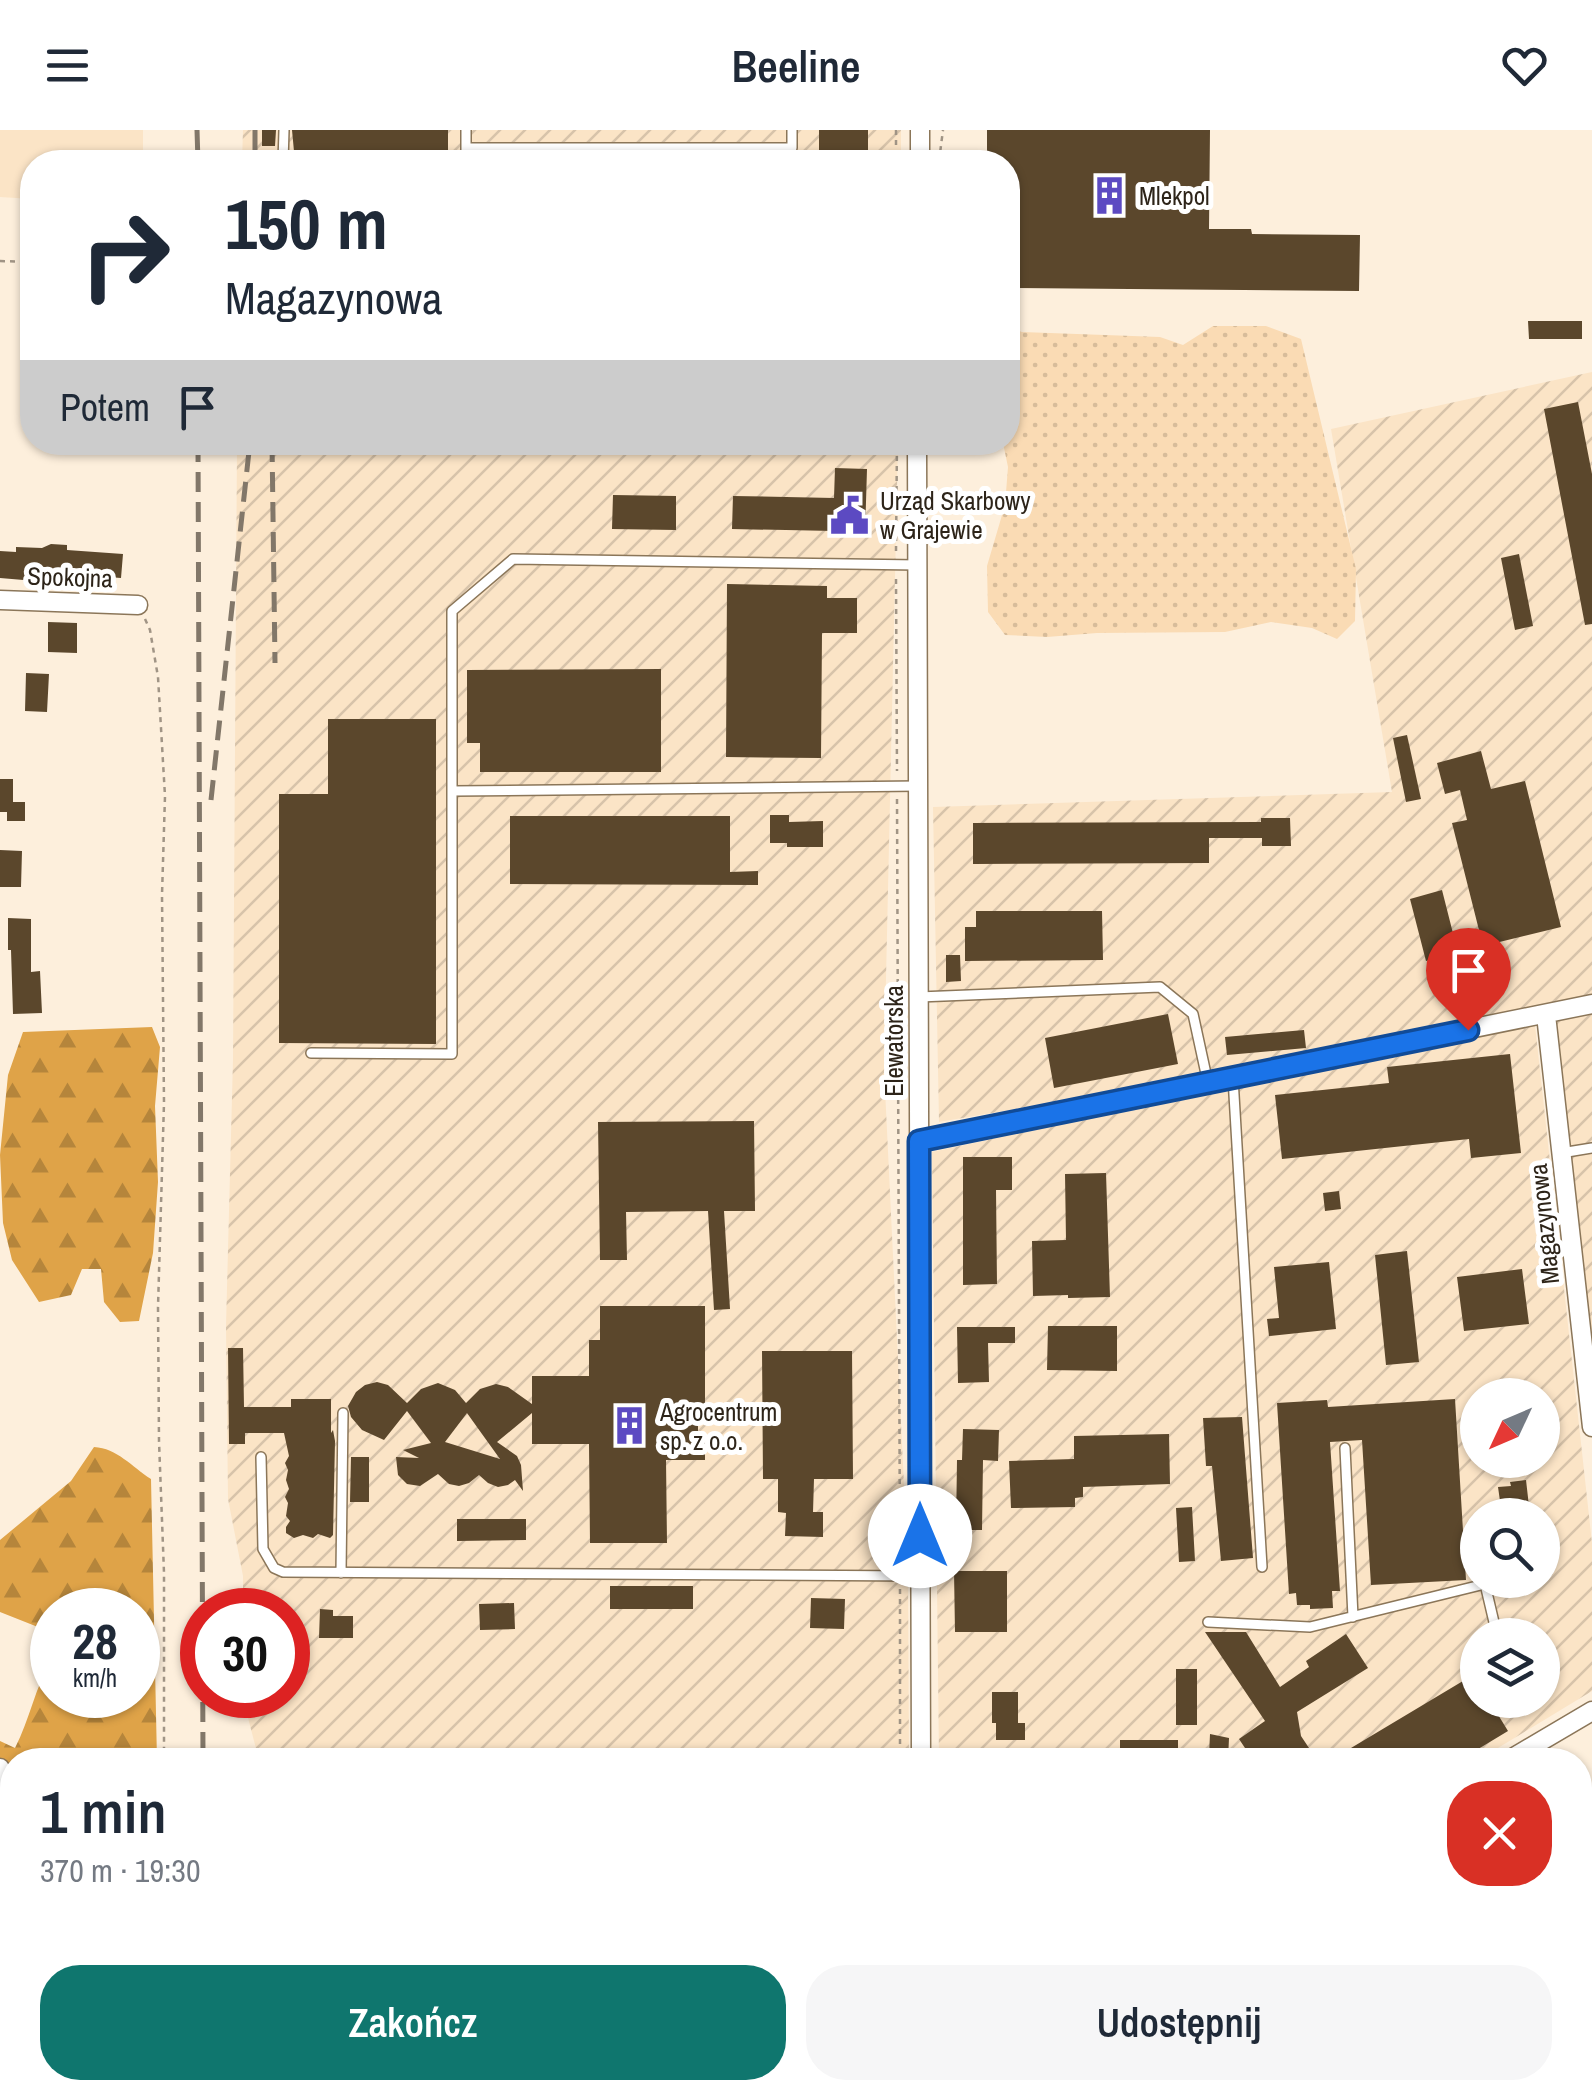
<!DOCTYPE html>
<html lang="pl">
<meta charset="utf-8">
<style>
:root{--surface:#fff;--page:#f6f6f7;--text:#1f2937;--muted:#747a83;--accent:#0f766e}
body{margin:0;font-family:"Archivo Narrow",sans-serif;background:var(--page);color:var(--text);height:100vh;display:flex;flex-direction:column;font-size:38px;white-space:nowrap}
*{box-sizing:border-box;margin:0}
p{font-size:32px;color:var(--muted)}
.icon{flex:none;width:55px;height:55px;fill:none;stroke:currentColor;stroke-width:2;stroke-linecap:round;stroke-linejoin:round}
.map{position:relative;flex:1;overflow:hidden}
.drawer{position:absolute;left:0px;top:1618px;width:1592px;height:352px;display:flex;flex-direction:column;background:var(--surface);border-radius:40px 40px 0 0;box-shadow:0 2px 8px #0004}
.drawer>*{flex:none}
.banner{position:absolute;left:20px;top:20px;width:1000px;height:305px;border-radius:40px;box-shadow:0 2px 8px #0004;background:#fff;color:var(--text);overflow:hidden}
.needle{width:65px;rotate:226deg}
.controls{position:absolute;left:1460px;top:1248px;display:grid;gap:20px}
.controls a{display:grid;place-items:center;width:100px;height:100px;border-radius:50%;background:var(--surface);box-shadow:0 2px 8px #0004;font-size:50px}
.speed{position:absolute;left:30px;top:1458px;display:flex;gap:20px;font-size:50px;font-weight:700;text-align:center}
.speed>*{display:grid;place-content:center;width:130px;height:130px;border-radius:50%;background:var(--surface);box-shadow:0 2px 8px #0004;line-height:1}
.speed small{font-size:25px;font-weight:400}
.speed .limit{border:15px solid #d22;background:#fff;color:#111}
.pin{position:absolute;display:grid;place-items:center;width:85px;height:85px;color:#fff;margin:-102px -42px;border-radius:50% 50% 50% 0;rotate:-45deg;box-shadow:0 0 10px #0007}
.pin .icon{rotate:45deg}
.me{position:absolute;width:110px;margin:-55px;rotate:0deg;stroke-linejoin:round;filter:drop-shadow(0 0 8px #0008)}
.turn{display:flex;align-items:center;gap:35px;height:210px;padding:0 40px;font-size:45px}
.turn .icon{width:130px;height:130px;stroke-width:2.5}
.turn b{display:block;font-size:70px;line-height:85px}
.then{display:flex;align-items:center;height:95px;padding:0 40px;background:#0003;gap:20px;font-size:38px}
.round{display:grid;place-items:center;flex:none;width:105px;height:105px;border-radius:40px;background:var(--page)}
.summary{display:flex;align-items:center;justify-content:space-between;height:170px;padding:0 40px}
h1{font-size:60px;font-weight:600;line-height:75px}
.primary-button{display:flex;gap:20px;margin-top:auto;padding:20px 40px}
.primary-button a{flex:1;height:115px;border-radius:40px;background:var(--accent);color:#fff;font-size:40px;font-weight:600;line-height:115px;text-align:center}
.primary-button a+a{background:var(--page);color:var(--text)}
header{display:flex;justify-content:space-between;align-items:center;height:130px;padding:0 40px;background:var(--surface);font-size:45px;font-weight:600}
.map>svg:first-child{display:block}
.built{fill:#fbe4c6}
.industrial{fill:url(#industrial-furrows);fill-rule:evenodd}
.grass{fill:url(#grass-dots)}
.forest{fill:url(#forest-firs)}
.building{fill:#5b472c;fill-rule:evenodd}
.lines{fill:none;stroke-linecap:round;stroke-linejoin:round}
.lane-casing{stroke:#8b7659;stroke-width:12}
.street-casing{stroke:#8b7659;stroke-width:21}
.secondary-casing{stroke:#8b7659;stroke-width:29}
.path{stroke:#a09485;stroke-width:2.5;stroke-dasharray:5 5;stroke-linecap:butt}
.lane{stroke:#fff;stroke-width:9}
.street{stroke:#fff;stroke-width:18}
.secondary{stroke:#fff;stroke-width:25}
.rail{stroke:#827769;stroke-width:5;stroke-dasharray:20 10;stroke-linecap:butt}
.route-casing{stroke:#114b97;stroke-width:25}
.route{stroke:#1a73e8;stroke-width:18}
.labels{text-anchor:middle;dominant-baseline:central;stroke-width:10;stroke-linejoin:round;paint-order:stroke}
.poi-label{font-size:25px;fill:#2d2419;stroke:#fff;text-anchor:start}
.street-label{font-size:25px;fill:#2d2419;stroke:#fff}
</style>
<header><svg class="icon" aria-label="menu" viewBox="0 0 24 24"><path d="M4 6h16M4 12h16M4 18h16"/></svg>Beeline<svg class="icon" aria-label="heart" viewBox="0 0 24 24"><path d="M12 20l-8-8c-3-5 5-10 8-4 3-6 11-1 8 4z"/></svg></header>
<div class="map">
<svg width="1592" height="1968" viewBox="0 0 1592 1968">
<defs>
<pattern id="industrial-furrows" width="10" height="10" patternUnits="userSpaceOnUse" patternTransform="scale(2.5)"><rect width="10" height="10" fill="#fbe4c6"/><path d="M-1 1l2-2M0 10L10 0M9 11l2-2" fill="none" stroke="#d7c3aa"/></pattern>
<pattern id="grass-dots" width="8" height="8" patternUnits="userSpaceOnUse" patternTransform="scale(2.5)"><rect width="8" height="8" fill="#fadbb4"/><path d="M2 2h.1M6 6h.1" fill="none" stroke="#d7bc9a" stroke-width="1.8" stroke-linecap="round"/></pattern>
<pattern id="forest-firs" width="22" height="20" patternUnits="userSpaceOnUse" patternTransform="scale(2.5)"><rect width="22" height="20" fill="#dfa348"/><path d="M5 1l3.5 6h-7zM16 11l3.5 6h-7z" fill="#b5853b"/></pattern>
</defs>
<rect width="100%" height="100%" fill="#fdefdc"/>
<path class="built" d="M0,0H143V32H32V69L0,67Z"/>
<path class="industrial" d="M243,0H901V32H242Z
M1592,242V1224L1552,888L939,992L933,677L1392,662L1331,299Z
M237,313H898L884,938L908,1438L909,1630H259L242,1565H288V1480H243V1446L228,1369L226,1196L233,929Z
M1535,895L1592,1413V1561L1478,1630H939L932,1022L1481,904ZM1478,1265H1542V1330H1478ZM1478,1385H1542V1450H1478ZM1478,1505H1542V1570H1478Z
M259,1958H909V1968H259Z"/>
<path class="grass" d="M1213,196H1266L1301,209L1356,439L1355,491L1337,509L1312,498L1271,492L1225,502L1097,503L1047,507L1005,505L988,482L987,436L1005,375L1008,337L1003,313L1008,312V197L1022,202L1160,207L1183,215Z"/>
<path class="forest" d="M152,897L160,917L155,976L158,1052L153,1123L139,1191L120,1192L104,1172L101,1139H82L71,1165L39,1172L12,1130L3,1093L0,1025L8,945L23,902Z
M94,1317C117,1318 132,1337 151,1349L157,1630H12V1673L8,1661L0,1662V1611L15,1618C30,1589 35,1557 52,1529V1565H138V1480H52V1511L48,1501L0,1482V1410L71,1351Z
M12,1892V1958H171L170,1968H15L0,1959V1922L8,1913Z"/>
<path class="building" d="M262,0H276L275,16H262Z
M292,0H448V32H295Z
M819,0H868V32H819Z
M987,0H1210L1209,99H1251L1252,104L1360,105L1359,161L1008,158V32H987Z
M1528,191H1582V209H1529Z
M1578,272L1592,344V494L1585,495L1544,279Z
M835,338L867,339L865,405L834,404V401L732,399L733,366L834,368Z
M613,365L676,366V400L612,399Z
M51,414L67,415V420L123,424L121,448L81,445L80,458L59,457V453L0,448V421L16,422V417L42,418Z
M1519,424L1533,496L1515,500L1501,428Z
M727,454L827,456V468H857V503H822L821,628L726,627Z
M48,492L77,493V523L48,522Z
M661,539V642H480V613H467V540Z
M26,543L49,544L47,582L25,581Z
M328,589H436V914L279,913V664H328Z
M1407,605L1421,669L1406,672L1393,608Z
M1481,621L1491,659L1525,651L1561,797L1483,816L1452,693L1467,690L1460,660L1445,664L1437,633Z
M0,649H13V672H25V691H7V682H0Z
M770,685H789V692L823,691V717H787V713H770Z
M510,686H730V742L758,741V755L510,754Z
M1261,688H1290L1291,716H1262V708H1209V733L973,734V693L1261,692Z
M0,720L22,721L21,757H0Z
M1442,760L1458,823L1426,831L1410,769Z
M976,781H1102L1103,830L965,831V797H976Z
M8,788L31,789V842L40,841L42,883L13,884L11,820H8Z
M946,825H960L961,851L946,852Z
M1168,884L1178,934L1054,958L1045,908Z
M1304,900L1306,918L1227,925L1225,907Z
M1510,924L1521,1023L1471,1028L1469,1009L1282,1029L1275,965L1389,953L1387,937Z
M754,991L755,1081H724L730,1179L714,1180L708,1081L626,1082L627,1130H600L598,992Z
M963,1027H1012V1060H996L997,1154L963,1155Z
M1106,1043L1110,1167L1068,1168V1165L1033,1166L1032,1111L1066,1110L1065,1044Z
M1339,1061L1341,1079L1325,1081L1323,1063Z
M1407,1121L1419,1232L1386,1235L1375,1125Z
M1329,1132L1336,1199L1269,1206L1267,1189L1279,1188L1274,1137Z
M1522,1139L1529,1194L1464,1201L1457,1147Z
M600,1176H705V1281H698V1312H705V1330H666L667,1413H590L589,1314H532V1283L497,1312L517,1326L521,1335L523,1361L515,1350L508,1355L498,1357L488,1353L479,1345L469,1353L459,1356L449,1354L438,1344L420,1356L407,1354L398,1345L396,1327L419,1328L403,1320L431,1313L407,1281L384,1310L362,1300L351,1287L348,1276L356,1262L365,1255L377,1252L388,1255L407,1273L421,1259L438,1253L455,1260L466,1273L480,1259L496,1254L508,1257L532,1274V1246H589V1210H600ZM467,1283L482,1304L500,1329L445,1312Z
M1048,1196H1117V1241L1047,1240Z
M957,1197H1015V1213H988L989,1252L958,1253Z
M228,1218H243L244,1277H291V1269H331V1303L333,1300L335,1311L333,1405L330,1408L318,1404L313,1408L303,1405L294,1408L286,1403V1397L290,1391L286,1386L288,1373L285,1367L289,1359L286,1350L288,1340L285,1333L289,1326L284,1303H245V1314H229Z
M762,1221H852L853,1349H814L813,1382H823V1407L785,1406L786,1383L778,1382V1349H763Z
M1455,1269L1466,1450L1371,1455L1362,1310L1330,1312L1340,1461H1332L1333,1478L1310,1479V1475H1297L1296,1463L1289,1464L1277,1273L1327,1270L1328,1277Z
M1242,1287L1253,1428L1221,1431L1212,1336H1206L1203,1288Z
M963,1299L999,1300L998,1331L983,1330L982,1400H956L957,1330H962Z
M1169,1304L1170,1354L1083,1357V1367L1075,1368V1377L1011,1378L1009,1331L1074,1329V1306Z
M351,1327H369V1372H350Z
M1526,1350L1530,1385H1502L1498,1357L1511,1356L1510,1352Z
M1192,1377L1195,1431L1179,1432L1176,1378Z
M457,1389H526V1410L457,1411Z
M954,1441H1007V1502H955Z
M610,1456H693V1479H610Z
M811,1468L845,1469L844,1499L810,1498Z
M514,1473L515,1499L480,1500L479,1474Z
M320,1479L333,1480V1486H353V1508H319Z
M1205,1502H1246L1280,1557L1309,1537L1306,1531L1346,1504L1368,1538L1297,1582L1301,1606L1317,1630H1253L1239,1609L1265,1591Z
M1176,1539H1197V1595H1176Z
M1478,1542V1570H1489L1508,1601L1460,1630H1358L1351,1618Z
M992,1562H1018V1593H1025V1610H996V1593H992Z
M1210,1604L1229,1608L1228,1630H1213V1626H1209Z
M1120,1610H1178V1630H1120Z"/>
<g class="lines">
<defs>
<path id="lane" d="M466,18H792V0
M283,32L284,0
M466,32V0
M453,661L919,656
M919,867L1160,857L1193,884L1208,953
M311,923L452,924V481L513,429L918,435
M1233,948L1262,1437
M1561,1023L1592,1018
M1345,1318L1353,1487
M261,1327L263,1419L274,1438L283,1442L920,1446
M341,1443L343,1283
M1542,1443L1547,1442
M1208,1492L1310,1497L1485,1454
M1497,1505L1485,1454L1508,1450
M402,1958V1968"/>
<path id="street" d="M920,32V0
M917,312L921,1630
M0,470L138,475
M1546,885L1592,1297
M919,1011L1592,874
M1509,1630L1592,1581
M0,1638L2,1699L0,1774
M1580,1835L1592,1888
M933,1958L934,1968"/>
<path id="secondary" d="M1580,1706L1592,1704
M994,1968L1009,1958"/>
</defs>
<use href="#lane" class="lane-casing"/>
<use href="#street" class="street-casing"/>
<use href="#secondary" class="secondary-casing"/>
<path class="path" d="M896,0V32
M939,31L943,0
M0,131L32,132
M896,421L897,312
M896,449L897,641
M145,489L150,500L158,547L165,666L162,765L164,973L158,1177L159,1311L164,1443V1630
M897,669L900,1431
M900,1459V1630
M902,1958L903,1968
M171,1968L172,1958"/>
<use href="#lane" class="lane"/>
<use href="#street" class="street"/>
<use href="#secondary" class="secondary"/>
<path class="rail" d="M197,0L198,32
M255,0V32
M198,312L203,1630
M272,312L275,533
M211,670L250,312
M189,1958V1968
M216,1958L218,1968"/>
</g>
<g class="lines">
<defs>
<path id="route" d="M920,1406L919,1011L1468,900"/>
</defs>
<use href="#route" class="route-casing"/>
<use href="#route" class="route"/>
</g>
<defs>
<symbol id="building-bare" viewBox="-9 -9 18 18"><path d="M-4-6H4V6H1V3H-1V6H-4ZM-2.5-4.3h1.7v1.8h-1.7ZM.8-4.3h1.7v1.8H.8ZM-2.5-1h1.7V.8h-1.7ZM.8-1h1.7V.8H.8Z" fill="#5c4ac2" stroke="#fff" stroke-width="2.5" paint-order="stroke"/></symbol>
<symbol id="civic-bare" viewBox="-9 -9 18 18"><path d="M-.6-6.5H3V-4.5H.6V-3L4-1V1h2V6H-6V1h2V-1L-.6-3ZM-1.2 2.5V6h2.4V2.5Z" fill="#5c4ac2" stroke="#fff" stroke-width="2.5" paint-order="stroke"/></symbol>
</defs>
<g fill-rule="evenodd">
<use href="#building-bare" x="1082" y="38" width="55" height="55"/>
<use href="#civic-bare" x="822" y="358" width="55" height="55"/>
<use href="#building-bare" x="602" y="1268" width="55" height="55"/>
</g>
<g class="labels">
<g class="poi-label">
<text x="1139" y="66">Mlekpol</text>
<text x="880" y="371">Urząd Skarbowy<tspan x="880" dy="29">w Grajewie</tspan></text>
<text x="660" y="1282">Agrocentrum<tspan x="660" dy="29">sp. z o.o.</tspan></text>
</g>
<g class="street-label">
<text transform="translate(70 447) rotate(2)">Spokojna</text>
<text transform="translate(894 911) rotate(-90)">Elewatorska</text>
<text transform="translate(1544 1094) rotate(-96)">Magazynowa</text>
</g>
</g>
</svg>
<div class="controls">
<a><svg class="needle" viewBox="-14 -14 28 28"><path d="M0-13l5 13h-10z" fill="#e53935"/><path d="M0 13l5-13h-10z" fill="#747a83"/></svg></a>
<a><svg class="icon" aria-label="search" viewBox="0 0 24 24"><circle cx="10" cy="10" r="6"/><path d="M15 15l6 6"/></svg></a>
<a><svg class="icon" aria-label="layers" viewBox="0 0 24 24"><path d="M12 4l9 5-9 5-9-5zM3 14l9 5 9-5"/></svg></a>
</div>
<div class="speed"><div>28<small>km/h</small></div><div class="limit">30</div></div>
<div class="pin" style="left:1468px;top:900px;background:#d93025"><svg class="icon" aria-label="arrive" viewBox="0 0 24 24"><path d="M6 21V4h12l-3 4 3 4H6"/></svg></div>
<svg class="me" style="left:920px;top:1406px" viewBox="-20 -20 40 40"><circle r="19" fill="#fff"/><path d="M0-13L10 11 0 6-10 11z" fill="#1a73e8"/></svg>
<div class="banner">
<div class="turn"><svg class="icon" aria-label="right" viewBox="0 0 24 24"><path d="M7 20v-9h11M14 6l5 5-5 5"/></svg><div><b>150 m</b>Magazynowa</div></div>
<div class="then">Potem<svg class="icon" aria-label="arrive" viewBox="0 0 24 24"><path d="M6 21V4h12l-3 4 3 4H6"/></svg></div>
</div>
<section class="drawer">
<div class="summary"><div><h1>1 min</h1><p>370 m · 19:30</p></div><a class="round" style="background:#d93025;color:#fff"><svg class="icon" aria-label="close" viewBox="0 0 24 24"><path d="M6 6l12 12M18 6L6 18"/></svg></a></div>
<div class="primary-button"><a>Zakończ</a><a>Udostępnij</a></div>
</section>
</div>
